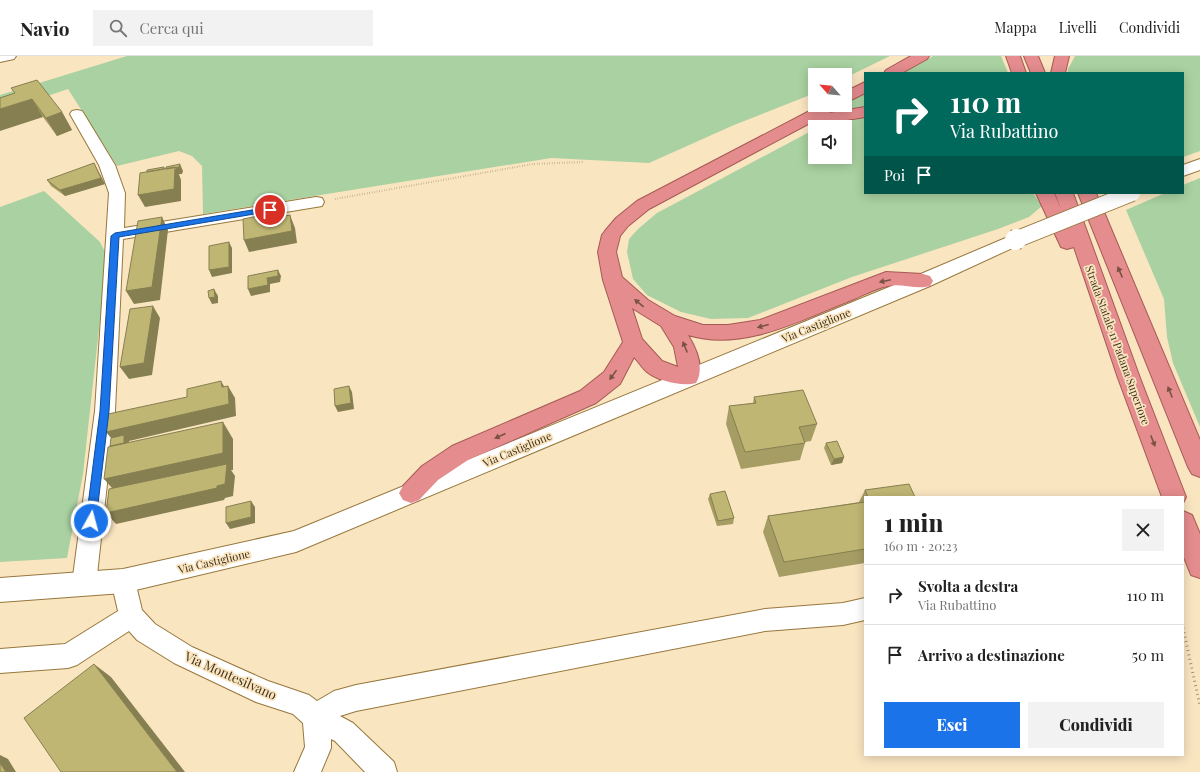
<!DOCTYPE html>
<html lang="it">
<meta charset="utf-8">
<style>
:root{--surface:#fff;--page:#f2f2f2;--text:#222;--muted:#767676;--line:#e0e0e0;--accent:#1a73e8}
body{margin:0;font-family:"Playfair Display",serif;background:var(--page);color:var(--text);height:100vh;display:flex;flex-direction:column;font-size:15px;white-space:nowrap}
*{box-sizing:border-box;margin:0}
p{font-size:13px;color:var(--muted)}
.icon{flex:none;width:22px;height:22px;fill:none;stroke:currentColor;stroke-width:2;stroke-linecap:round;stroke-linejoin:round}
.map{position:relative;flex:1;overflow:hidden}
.details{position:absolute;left:864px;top:440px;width:320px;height:260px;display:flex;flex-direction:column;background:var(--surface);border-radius:0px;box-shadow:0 2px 10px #0003}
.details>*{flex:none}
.banner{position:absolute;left:864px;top:16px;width:320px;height:122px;border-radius:0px;box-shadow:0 2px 10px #0003;background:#00695c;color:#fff;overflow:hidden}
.needle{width:26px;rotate:297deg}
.controls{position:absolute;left:808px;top:12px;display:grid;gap:8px}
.controls a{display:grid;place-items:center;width:44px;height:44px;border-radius:0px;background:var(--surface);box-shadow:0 2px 10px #0003;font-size:20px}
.pin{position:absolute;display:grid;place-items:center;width:34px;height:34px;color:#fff;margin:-17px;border:2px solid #fff;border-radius:50%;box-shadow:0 1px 4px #0007}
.me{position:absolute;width:44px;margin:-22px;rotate:7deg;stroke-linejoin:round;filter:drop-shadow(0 0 3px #0008)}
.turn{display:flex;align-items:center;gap:14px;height:84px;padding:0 20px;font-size:18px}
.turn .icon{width:52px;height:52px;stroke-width:2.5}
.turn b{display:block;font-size:28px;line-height:34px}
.then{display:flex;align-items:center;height:38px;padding:0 20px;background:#0003;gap:8px;font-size:15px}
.round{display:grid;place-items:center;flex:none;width:42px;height:42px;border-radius:0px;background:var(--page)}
.overview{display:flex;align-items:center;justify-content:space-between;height:68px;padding:0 20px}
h1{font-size:24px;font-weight:800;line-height:30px}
.button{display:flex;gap:8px;margin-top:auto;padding:8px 20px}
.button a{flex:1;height:46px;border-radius:0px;background:var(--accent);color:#fff;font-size:16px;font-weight:800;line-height:46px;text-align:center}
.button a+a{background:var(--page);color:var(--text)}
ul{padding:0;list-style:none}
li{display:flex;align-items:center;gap:12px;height:60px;padding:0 20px;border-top:1px solid var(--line)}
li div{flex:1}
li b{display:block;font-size:15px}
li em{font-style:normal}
header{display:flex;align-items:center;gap:24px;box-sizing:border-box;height:56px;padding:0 20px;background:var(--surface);border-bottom:1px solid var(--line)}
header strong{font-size:19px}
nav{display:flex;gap:22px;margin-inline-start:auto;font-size:14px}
.search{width:280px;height:36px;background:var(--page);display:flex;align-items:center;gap:10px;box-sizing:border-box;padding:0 14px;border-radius:0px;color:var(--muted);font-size:15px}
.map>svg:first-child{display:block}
.green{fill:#a9d1a1}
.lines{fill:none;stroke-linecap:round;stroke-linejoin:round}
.minor-casing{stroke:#97773b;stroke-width:2}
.secondary-casing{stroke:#97773b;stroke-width:2}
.trunk-casing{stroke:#a65a53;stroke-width:2}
.path-far1{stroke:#a59374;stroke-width:2;stroke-dasharray:0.5 2;stroke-linecap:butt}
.path{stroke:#a59374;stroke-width:3;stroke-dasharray:1 3.5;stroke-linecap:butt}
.minor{fill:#fff;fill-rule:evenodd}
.secondary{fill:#fff;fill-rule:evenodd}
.trunk{fill:#e48c8e;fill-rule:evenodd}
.secondary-bridge-far1-casing{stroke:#97773b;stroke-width:18;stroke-linecap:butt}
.secondary-bridge-casing{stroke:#97773b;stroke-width:22;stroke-linecap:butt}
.secondary-bridge-far1{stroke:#fff;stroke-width:16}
.secondary-bridge{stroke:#fff;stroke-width:20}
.wall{fill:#a59d64}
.shaded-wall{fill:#867f51}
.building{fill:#c0b674;stroke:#867f51}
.oneway{fill:#7a5243}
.route{fill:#1a73e8;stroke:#114b97}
.labels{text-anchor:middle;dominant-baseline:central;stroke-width:3.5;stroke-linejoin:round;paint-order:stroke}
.street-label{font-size:11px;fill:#41331a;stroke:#fae5c1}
.near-street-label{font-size:13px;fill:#41331a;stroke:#fae5c1}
</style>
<header>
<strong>Navio</strong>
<div class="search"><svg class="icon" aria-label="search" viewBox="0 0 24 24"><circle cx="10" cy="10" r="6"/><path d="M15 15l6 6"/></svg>Cerca qui</div>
<nav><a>Mappa</a><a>Livelli</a><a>Condividi</a></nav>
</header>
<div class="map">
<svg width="1200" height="716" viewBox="0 0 1200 716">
<rect width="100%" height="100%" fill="#fae5c1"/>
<path class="green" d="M127,0H890L845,22V19H815V37L734,69L649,107L551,102L203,158L202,110L192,100L179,95L117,110L68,33L15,51L0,62V39Z
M933,0H1001L1008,17H903Z
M1075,0H1200V95L1183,101V17H1068V13Z
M865,38V51L846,53L840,50L845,49V47Z
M865,60V137H1033L1042,150L1029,161L998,173L852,221L748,262L711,263L681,256L647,239L633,223L627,196L629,183L638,173L657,157L815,73V101H845V71H822L840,65Z
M1200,122V371L1173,307L1167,281L1164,243L1126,154L1165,137H1183V129Z
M44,135L100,186L107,200L83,418L67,502L0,506V151Z"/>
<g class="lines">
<defs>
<path id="minor" d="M0,0H16L14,3L0,6Z
M77,54L82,55L84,58L115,109L125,137L124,172L316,141L322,142L324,146L322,150L316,151L123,183L115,355L96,528L92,536L84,539L76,536L72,528L95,355L109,137L99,109L70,58L72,55Z
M123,514L131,517L135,525L142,554L155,568L192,591L268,625L309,639L317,645L334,635L356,629L765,553L843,547L865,542V564L843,569L765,575L356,655L340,660L353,667L394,706L397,716H365L335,685L331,683V692L321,716H294L305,691L303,667L293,658L256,646L174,607L137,584L129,575L77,609L68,612L0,617V593L65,588L118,555L111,525L115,517Z"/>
<path id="secondary" d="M1200,103V114L1183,120V109Z
M1015,178L1021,180L1024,184L1021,188L930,230L296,496L123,537L0,546V522L123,513L294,475L916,220Z"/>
<path id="trunk" d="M911,0H929L927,3L902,17H884L886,14Z
M1006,0H1020L1026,17H1012Z
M1024,0H1038L1045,17H1031Z
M1055,0H1069L1065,17H1051Z
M865,26V37L845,47V36Z
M821,49H841L838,52L829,57L865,51V61L816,69L810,67L649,153L628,170L620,180L616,196L622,221L648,244L675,260L703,269H728L760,264L886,216L923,218L930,220L933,225L930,230C916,234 902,227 888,230C876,232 864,239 854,243C803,263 744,296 688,279C696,292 705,312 696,327C683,331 658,325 647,316C642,312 639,306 634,301L620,328L596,347L468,404L438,424L419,444L411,447L403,444L399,437L403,430L422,410L452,390L580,335L604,316L623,286L603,224L598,196L602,179L605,175L616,162L637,145ZM632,252L661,270L674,291L678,311L662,305L642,283Z
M1036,137H1054L1061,153L1055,137H1073L1140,322L1186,441L1183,447V441H1162L1118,322L1074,191L1067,193L1061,191Z
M1078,137H1096L1200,384V421L1192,418L1188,411Z
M1183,455L1192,459L1200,478V522L1191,519L1183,499Z"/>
</defs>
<use href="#minor" class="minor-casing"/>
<use href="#secondary" class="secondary-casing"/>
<use href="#trunk" class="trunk-casing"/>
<path class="path-far1" d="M335,143L533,108L583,106"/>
<path class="path" d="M1183,572L1200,650"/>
<use href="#minor" class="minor"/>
<use href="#secondary" class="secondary"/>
<use href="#trunk" class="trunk"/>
<defs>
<path id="secondary-bridge-far1" d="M1015,184L1132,137"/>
<path id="secondary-bridge" d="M1015,184L1017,183"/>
</defs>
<use href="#secondary-bridge-far1" class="secondary-bridge-far1-casing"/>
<use href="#secondary-bridge" class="secondary-bridge-casing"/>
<use href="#secondary-bridge-far1" class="secondary-bridge-far1"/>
<use href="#secondary-bridge" class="secondary-bridge"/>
</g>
<path class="wall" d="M11,32L62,56L72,74L57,80L43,61L15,37Z
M97,113L105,128L65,140L51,130L47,124Z
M754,341L817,368L811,385L805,386V387L800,404L741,413L726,368L729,350L753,347Z
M826,387L844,401L842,407L831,409L824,392Z
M865,434L915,441H865V507L779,521L763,476L768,460L860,446H859Z
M710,438L734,462L733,468L717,470L708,443Z"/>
<path class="shaded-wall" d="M32,43L43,61L0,75V53Z
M62,56L72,74L57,80L46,62Z
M94,107L105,128L65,140L60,134Z
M180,108L183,115L182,118H179L181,124V145L145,151L138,139L169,120L176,112Z
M290,159L295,172L297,187L249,196L244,184Z
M162,161L168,174L160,244L134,248L126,235Z
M229,186L232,192V217L212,221L209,214Z
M278,214L281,220L280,226L270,228V236L251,240L248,233L267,222Z
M214,233L218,240V247L212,248L209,242Z
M153,250L160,262L152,319L129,323L120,311Z
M221,325L228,337L222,331Z
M228,330L235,342L236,360L129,385V394L116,388L106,376Z
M349,330L352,336L354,353L338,356L335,350Z
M223,366L233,383V414H231L235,420L233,440L225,442L224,444L116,468L106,457L119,440L104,423Z
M844,401L842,407L831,409L834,403Z
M251,445L255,451V467L230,473L226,467Z
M94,608L111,621L185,716H177Z
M0,699L8,703L16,716H6L0,707Z"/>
<path class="building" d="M37,24L62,56L46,62L32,43L0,53V42L15,37L11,32Z
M94,107L101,122L60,134L47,124Z
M180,108L179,111L166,113V111Z
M164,111V113L147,116V114Z
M175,111L174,133L138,139L140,117Z
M273,157L274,162L290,159L292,175L244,184L243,163Z
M162,161L152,231L126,235L138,165Z
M229,186V211L209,214V190Z
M278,214V220L267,222L268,229L248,233V220Z
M214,233L215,241L209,242L208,235Z
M153,250L144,307L120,311L130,253Z
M221,325L222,331L228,330L229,348L106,376L108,358L187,341V333Z
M349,330L351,347L335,350L334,333Z
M803,334L817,368L799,371L805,387L745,396L729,350L756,347L754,341Z
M223,366V397L104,423L108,391Z
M124,379V387L110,390L111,382Z
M837,385L844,401L834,403L826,387Z
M227,408L225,428L217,430V432L106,457L109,433Z
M909,428L915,441H868L865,434Z
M725,435L734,462L718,465L710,438Z
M251,445V461L226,467V451Z
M865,446V493L784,506L768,460Z
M94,608L177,716H61L24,662Z
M0,707L6,716H0Z"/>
<defs><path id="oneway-solid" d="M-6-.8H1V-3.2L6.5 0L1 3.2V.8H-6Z"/></defs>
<g class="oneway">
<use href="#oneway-solid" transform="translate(1120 216) rotate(-113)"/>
<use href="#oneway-solid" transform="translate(885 225) rotate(168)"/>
<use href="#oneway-solid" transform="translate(639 247) rotate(-141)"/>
<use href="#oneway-solid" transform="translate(763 270) rotate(165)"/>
<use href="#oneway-solid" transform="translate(685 291) rotate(-112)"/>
<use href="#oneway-solid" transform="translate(613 319) rotate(126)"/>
<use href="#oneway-solid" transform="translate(1170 336) rotate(-112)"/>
<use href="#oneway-solid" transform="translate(500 380) rotate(156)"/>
<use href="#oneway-solid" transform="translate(1153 385) rotate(69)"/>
</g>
<path class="route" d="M270,151L272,152V155L119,181L109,355L96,465L95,468L91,469L88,468L86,465L100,355L111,180L115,177Z"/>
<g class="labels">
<g class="street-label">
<text transform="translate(816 269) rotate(-22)">Via Castiglione</text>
<text transform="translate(1118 289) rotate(70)">Strada Statale 11 Padana Superiore</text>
<text transform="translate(517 393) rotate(-23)">Via Castiglione</text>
<text transform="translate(214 505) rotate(-13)">Via Castiglione</text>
</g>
<g class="near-street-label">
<text transform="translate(231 619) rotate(24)">Via Montesilvano</text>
</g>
</g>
</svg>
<div class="controls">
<a><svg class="needle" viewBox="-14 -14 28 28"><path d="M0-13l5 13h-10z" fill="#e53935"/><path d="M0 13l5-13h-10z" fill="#767676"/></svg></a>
<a><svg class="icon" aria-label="sound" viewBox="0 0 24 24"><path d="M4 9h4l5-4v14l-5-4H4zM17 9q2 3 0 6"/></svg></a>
</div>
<div class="pin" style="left:270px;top:154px;background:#d93025"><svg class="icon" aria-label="arrive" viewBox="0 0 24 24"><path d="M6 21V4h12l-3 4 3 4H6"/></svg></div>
<svg class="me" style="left:91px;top:465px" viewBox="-20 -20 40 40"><circle r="17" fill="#1a73e8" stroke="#fff" stroke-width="3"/><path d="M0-11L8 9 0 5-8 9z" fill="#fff"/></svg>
<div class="banner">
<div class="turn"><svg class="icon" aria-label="right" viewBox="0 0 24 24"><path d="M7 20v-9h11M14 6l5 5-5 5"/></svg><div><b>110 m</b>Via Rubattino</div></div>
<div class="then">Poi<svg class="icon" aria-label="arrive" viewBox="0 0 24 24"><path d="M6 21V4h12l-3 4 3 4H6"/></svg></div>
</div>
<section class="details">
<div class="overview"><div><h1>1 min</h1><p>160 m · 20:23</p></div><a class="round"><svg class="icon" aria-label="close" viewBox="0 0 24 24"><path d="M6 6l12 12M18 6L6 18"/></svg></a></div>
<ul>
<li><svg class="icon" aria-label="right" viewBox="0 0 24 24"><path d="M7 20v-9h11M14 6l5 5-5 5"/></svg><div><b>Svolta a destra</b><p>Via Rubattino</p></div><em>110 m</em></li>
<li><svg class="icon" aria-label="arrive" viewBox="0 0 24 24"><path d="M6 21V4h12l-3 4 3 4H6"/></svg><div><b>Arrivo a destinazione</b></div><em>50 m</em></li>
</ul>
<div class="button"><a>Esci</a><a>Condividi</a></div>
</section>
</div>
